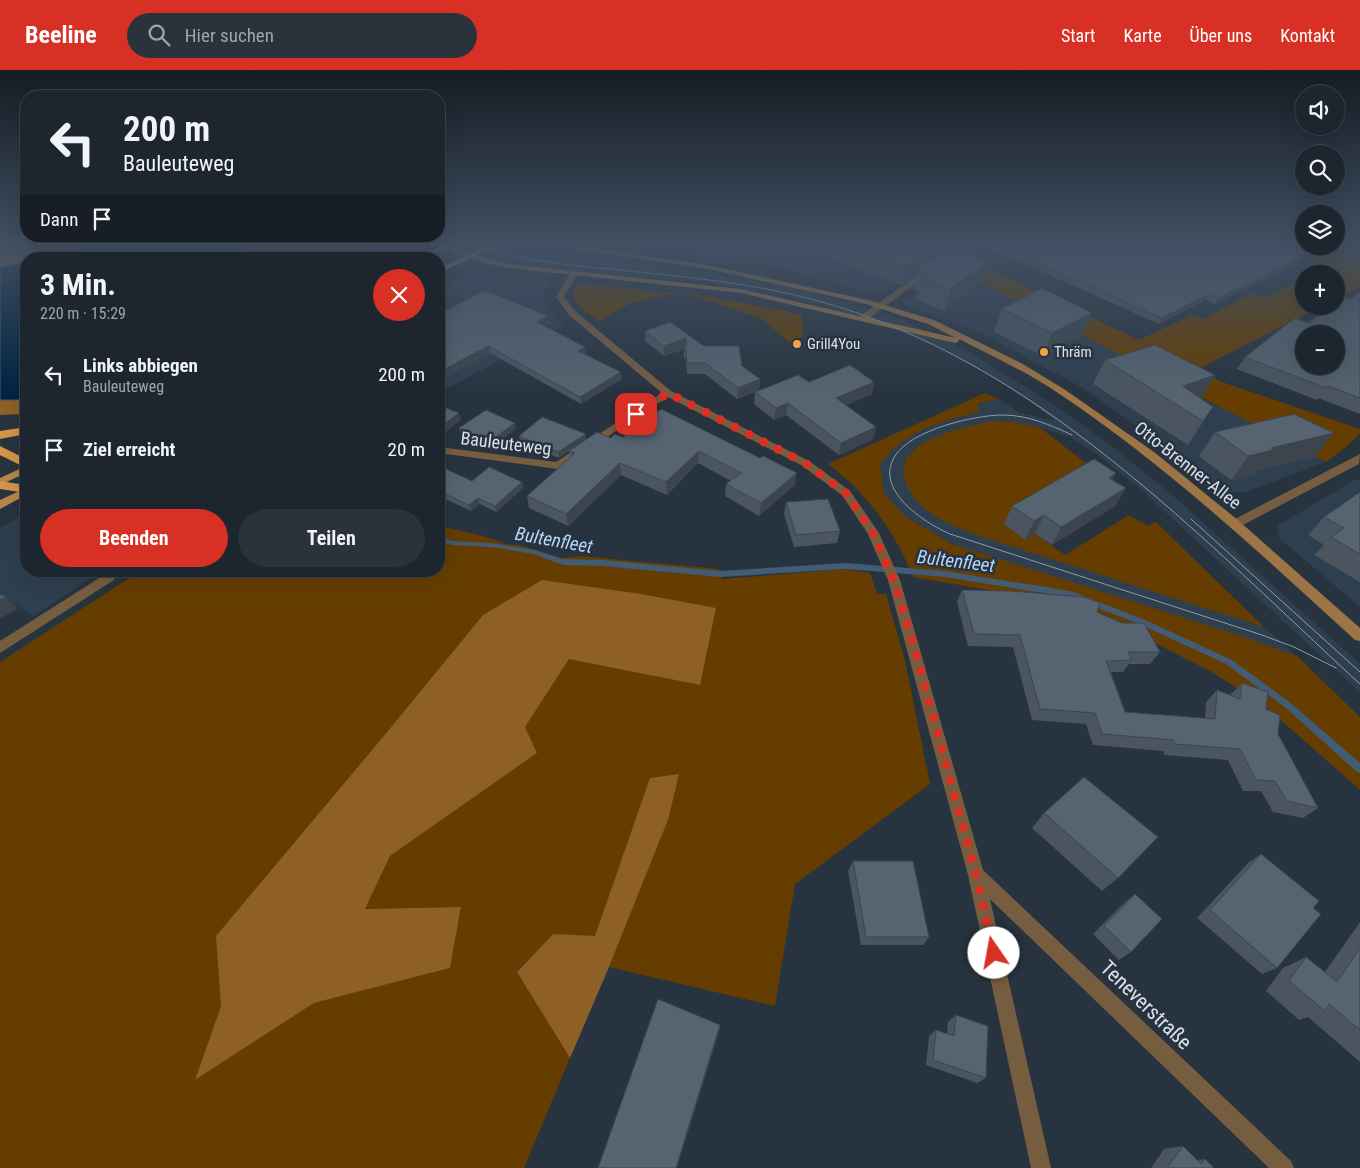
<!DOCTYPE html>
<html lang="de">
<meta charset="utf-8">
<style>
:root{--surface:#1d262f;--page:#2a323b;--text:#f1f3f6;--muted:#a0a5aa;--line:#3b434b;--accent:#d93025}
body{margin:0;font-family:"Roboto Condensed",sans-serif;background:var(--page);color:var(--text);height:100vh;display:flex;flex-direction:column;font-size:19px;white-space:nowrap}
*{box-sizing:border-box;margin:0}
p{font-size:16px;color:var(--muted)}
.icon{flex:none;width:28px;height:28px;fill:none;stroke:currentColor;stroke-width:2;stroke-linecap:round;stroke-linejoin:round}
.map{position:relative;flex:1;overflow:hidden}
.drawer{position:absolute;left:20px;top:182px;width:425px;height:325px;display:flex;flex-direction:column;background:var(--surface);border-radius:20px;box-shadow:0 5px 20px #0002,0 0 0 1px var(--line)}
.drawer>*{flex:none}
.guide{position:absolute;left:20px;top:20px;width:425px;height:152px;border-radius:20px;box-shadow:0 5px 20px #0002,0 0 0 1px var(--line);background:#1d262f;color:var(--text);overflow:hidden}
.controls{position:absolute;left:1295px;top:15px;display:grid;gap:10px}
.controls a{display:grid;place-items:center;width:50px;height:50px;border-radius:50%;background:var(--surface);box-shadow:0 5px 20px #0002,0 0 0 1px var(--line);font-size:25px}
.pin{position:absolute;display:grid;place-items:center;width:42px;height:42px;color:#fff;margin:-21px;border-radius:10px;box-shadow:0 2px 8px #0006}
.me{position:absolute;width:55px;margin:-28px;rotate:348deg;stroke-linejoin:round;filter:drop-shadow(0 0 4px #0008)}
.turn{display:flex;align-items:center;gap:18px;height:105px;padding:0 20px;font-size:22px}
.turn .icon{width:65px;height:65px;stroke-width:2.5}
.turn b{display:block;font-size:35px;line-height:42px}
.then{display:flex;align-items:center;height:48px;padding:0 20px;background:#0003;gap:10px;font-size:19px}
.round{display:grid;place-items:center;flex:none;width:52px;height:52px;border-radius:26px;background:var(--page)}
.overview{display:flex;align-items:center;justify-content:space-between;height:85px;padding:0 20px}
h1{font-size:30px;font-weight:700;line-height:38px}
.button{display:flex;gap:10px;margin-top:auto;padding:10px 20px}
.button a{flex:1;height:58px;border-radius:30px;background:var(--accent);color:#fff;font-size:20px;font-weight:700;line-height:58px;text-align:center}
.button a+a{background:var(--page);color:var(--text)}
ul{padding:0;list-style:none}
li{display:flex;align-items:center;gap:15px;height:75px;padding:0 20px}
li div{flex:1}
li b{display:block;font-size:19px}
li em{font-style:normal}
header{display:flex;align-items:center;gap:30px;box-sizing:border-box;height:70px;padding:0 25px;background:var(--accent);color:#fff}
header strong{font-size:24px}
nav{display:flex;gap:28px;margin-inline-start:auto;font-size:18px}
.search{width:350px;height:45px;background:var(--page);display:flex;align-items:center;gap:12px;box-sizing:border-box;padding:0 18px;border-radius:28px;color:var(--muted);font-size:19px}
.map>svg:first-child{display:block}
.built{fill:#2e3f4f}
.green{fill:#653d00;fill-rule:evenodd}
.forest{fill:#8f6026}
.water{fill:#002443;stroke:#415c74}
.lines{fill:none;stroke-linecap:round;stroke-linejoin:round}
.stream{fill:#415c74;fill-rule:evenodd}
.street{fill:#775d40;fill-rule:evenodd}
.secondary{fill:#9d7445;fill-rule:evenodd}
.primary{fill:#ba8548;fill-rule:evenodd}
.highway{fill:#d49549;fill-rule:evenodd}
.tram{stroke:#939ca6;stroke-width:1}
.wall{fill:#4a5560}
.shaded-wall{fill:#3c454e}
.building{fill:#566370;stroke:#3c454e;fill-rule:evenodd}
.route{stroke:#d93025;stroke-width:9;stroke-dasharray:0 16.2}
.poi-dot{fill:#f3a442;stroke:#27333f;stroke-width:2}
.labels{text-anchor:middle;dominant-baseline:central;stroke-width:5;stroke-linejoin:round;paint-order:stroke}
.far-poi-label{font-size:15px;fill:#d9e0e8;stroke:#27333f;text-anchor:start}
.street-label{font-size:18px;fill:#d9e0e8;stroke:#27333f}
.water-label{font-size:19px;font-style:italic;fill:#b3d6f8;stroke:#27333f}
.near-street-label{font-size:21px;fill:#d9e0e8;stroke:#27333f}
</style>
<header>
<strong>Beeline</strong>
<div class="search"><svg class="icon" aria-label="search" viewBox="0 0 24 24"><circle cx="10" cy="10" r="6"/><path d="M15 15l6 6"/></svg>Hier suchen</div>
<nav><a>Start</a><a>Karte</a><a>Über uns</a><a>Kontakt</a></nav>
</header>
<div class="map">
<svg width="1360" height="1098" viewBox="0 0 1360 1098">
<rect width="100%" height="100%" fill="#27333f"/>
<path class="built" d="M614,173H917L937,184L876,225L795,201L685,182Z
M530,182L712,204L775,214L848,232L894,247L920,258L971,283L1065,342L1117,380L1177,429L1360,594V622L1139,418L1095,383L1070,367L1039,357L910,423L924,439L950,454L1264,557L1297,586L952,474L906,447L884,424L880,394L893,378L913,364L941,352L979,342L978,333L999,329L1018,342L1055,351L1016,321L970,294L939,278L877,252L790,227L691,210L626,206L512,193Z
M951,197L1326,392L1243,423L1229,422L1218,417L1185,390L1081,317L983,264L902,234Z
M479,203L552,210L541,229L564,255L439,323V218L461,206Z
M1356,409L1360,411V537L1279,468L1277,456Z
M26,443V501H91L94,503L88,510L33,546L0,524V458Z"/>
<path class="green" d="M0,173H44L0,185Z
M252,173H366L369,178L364,183L350,189H238Z
M1336,173H1355L1360,178V217L1336,229V204H1312L1314,202L1300,197L1338,178L1335,176Z
M965,188L1139,270L1192,245L1203,249L1253,223L1265,228L1304,208V236H1322L1197,299L1222,312L1360,359V363L1347,376L1326,392L951,197Z
M579,214L705,226L801,244L804,266L789,272L762,249L697,227L672,224L632,233L598,251L580,237L573,228L574,220Z
M985,323L999,329L978,333L979,342C938,352 907,360 880,394L884,424L906,447L952,474L1238,565L1297,586L1360,647V720L1264,635L1210,601L1114,552L1065,533L913,507C895,462 867,423 828,394Z
M991,351L1014,352L1039,357L1115,415L1025,469L1035,464L1065,485L1129,445L1148,456L1156,452L1264,557L979,466C951,455 918,444 906,413C901,399 903,390 915,379C935,363 967,357 991,351Z
M439,456L484,466L505,474L519,475L561,488L580,486L719,499L722,509L847,499L870,503L877,524H886L905,591L930,714L795,814L775,936L609,897L668,750L651,708L595,867L553,864L517,901L570,988L524,1098H0V592L140,501H439ZM483,545L700,615L569,588L525,657L537,683L390,786L365,839L461,837L450,898L314,933L195,1010L221,936L378,673Z"/>
<path class="forest" d="M44,173H94L36,189H26V191L0,198V185Z
M17,329L26,330V344L0,345V330Z
M542,510L641,524L716,538L700,615L569,589L525,657L537,683L390,786L365,839L461,837L450,898L314,933L195,1010L221,936L216,866L378,673L483,545Z
M679,704L668,750L609,897L570,988L517,902L553,864L595,866L650,708Z"/>
<path class="water" d="M94,173H252L238,189H36Z
M26,191V330H0V198Z"/>
<g class="lines">
<path class="stream" d="M439,467L452,471L491,473L535,480L563,489L603,490L720,501L846,493L945,501L1070,521L1143,549L1232,590L1292,634L1360,693V703L1357,702L1286,638L1226,594L1137,553L1069,527L945,507L846,499L720,507L603,496L563,495L534,484L491,477L452,475L439,471Z"/>
<path class="street" d="M971,173H981L953,189L946,187Z
M926,199L933,201L865,251H859V247Z
M571,201L578,203L564,227L575,241L671,321L809,391L850,421L879,463L900,510L983,800L1291,1091L1294,1098H1269L990,829L1051,1098H1031L968,805L888,510L868,464L842,425L801,395L668,327L558,399L439,383V377L556,392L662,323L569,245L556,227Z
M1360,384L1359,394L1239,457H1231L1229,454L1231,451Z
M104,501H116L114,510L0,583V571L104,505Z"/>
<path class="secondary" d="M388,173H395L391,189H383Z
M430,173H441L475,185L508,194L741,219L956,268L928,254L866,234L708,199L535,173H557L708,195L868,230L934,250L1021,293L1064,319L1154,382L1239,451L1360,558V571L1355,570C1260,483 1166,395 1058,323C1027,302 992,286 959,269L958,272L955,273L741,223L508,198L469,189Z"/>
<path class="primary" d="M447,173H457L426,189H416Z
M494,173H504L439,203V198Z
M26,396V403L0,415V408Z
M26,418V425L0,439V430Z"/>
<path class="highway" d="M26,357V364L0,369V361Z
M0,376L26,389V398L0,385Z
M0,411L26,415V423L0,419Z"/>
<path class="tram" d="M463,173C514,190 567,195 621,200C686,207 752,213 815,230C1035,289 1198,465 1360,614
M1072,365C1051,355 1027,345 1003,345C974,345 911,360 895,386C873,420 925,453 950,464L1262,565L1294,577L1336,598
M1191,449L1360,602"/>
</g>
<path class="wall" d="M662,173H695L686,176L668,178Z
M831,173H941L938,184L987,191L981,213L944,241L916,230L918,221L913,219L917,204L902,215L829,189Z
M981,173H1304V176H1326L1323,180L1215,234L1206,230L1159,254L982,175Z
M1360,222V344L1318,328L1317,330L1237,299L1245,287L1308,253L1351,229Z
M1002,239L1092,243L1082,266L1043,286L994,262Z
M439,244L549,253L544,256L585,277L586,284H585L622,309L581,334L490,283L439,311Z
M645,261L704,276L742,296L760,309L759,320L809,312L872,324L846,335L876,357L873,369L839,385L786,345L774,350L754,334L755,322L737,329L705,304H687L686,289L684,287V279L664,286L645,271Z
M1105,290L1200,329L1213,337L1188,375L1093,314Z
M661,339L795,415L759,446L725,426L726,414L731,411L698,393L667,425L621,405L568,456L529,438L527,426L570,388L569,381L559,388L520,372L519,366L586,364V369L623,367Z
M459,358L516,359L490,378L461,364Z
M1215,362L1315,387L1257,401L1255,404L1231,410L1199,386Z
M439,396L472,411L522,412L523,418L496,442L480,434L471,441L441,427L439,429Z
M1116,403L1112,410L1126,418L1115,436L1052,475L1035,464L1025,470L1004,454L1012,436Z
M1360,422V512L1314,485L1324,475L1308,465L1324,447Z
M786,432L840,461L837,473L794,477L784,444Z
M962,520L1097,542L1160,582L1150,594H1129L1123,602H1111L1125,642L1205,648L1206,632L1217,620L1230,625L1242,613L1266,639L1278,664L1318,738L1303,748L1273,742L1261,721H1243L1228,690L1164,685L1163,681L1093,675L1086,654L1032,650L1013,577L968,576L957,532Z
M1044,743L1118,808L1102,821L1032,758Z
M1261,784L1313,838L1277,898L1262,904L1197,848L1248,793Z
M853,791L929,867L923,875H861L848,801Z
M1135,824L1131,882L1119,890L1093,864L1124,833Z
M1360,852V992L1308,947L1299,950L1266,921L1283,898L1306,887L1325,902Z
M956,945L986,1008L977,1013L926,995L929,966L936,960L947,964L948,952Z
M1183,1076L1197,1090L1205,1089L1214,1098H1151L1164,1079Z"/>
<path class="shaded-wall" d="M686,173H695L686,176Z
M937,173H941L937,190L918,197L917,204L902,215L906,195Z
M1324,176H1326L1323,180L1215,234L1219,228Z
M987,191L981,213L944,241L951,219Z
M1209,224L1206,230L1159,254L1162,248Z
M1092,243L1082,266L1043,286L1052,263Z
M548,246L549,253L539,259L537,252Z
M686,268L685,278L684,276V279L664,286V276Z
M488,276L490,283L439,311V302Z
M585,277L586,284L579,288L578,281Z
M621,302L622,309L581,334L580,327Z
M1215,305L1201,329L1183,316Z
M760,309L759,320L737,329L738,318Z
M874,312L872,324L834,341L836,328Z
M788,333L786,345L774,350L776,338Z
M1213,337L1198,361L1188,375L1203,351Z
M459,343L461,350L439,367V358Z
M515,353L516,359L490,378L489,372Z
M876,357L873,369L839,385L841,373Z
M1334,363L1315,387L1257,401L1255,404L1231,410L1248,386L1271,378Z
M586,364V370L559,388L558,382Z
M699,381L698,393L667,425L666,412Z
M620,393L621,405L568,456L566,444Z
M797,403L795,415L759,446L761,433Z
M1116,403L1106,421L1109,408Z
M522,412L523,418L496,442L495,436Z
M1126,418L1115,436L1052,475L1061,457Z
M478,428L480,434L471,441L469,435Z
M1044,445L1035,464L1025,470L1034,451Z
M6,527L18,538L0,549V530Z
M720,955L719,963L677,1098H676Z"/>
<path class="building" d="M843,173H937L906,195Z
M993,173H1304V176H1324L1219,228L1209,224L1162,248Z
M953,174L987,191L951,219L922,208L932,202L918,197Z
M1042,218L1092,243L1052,263L1002,239Z
M485,220L548,246L537,252L585,277L578,281L621,302L580,327L488,276L439,302V244Z
M1360,222V328L1328,316L1326,318L1245,287L1295,248L1308,253L1330,236H1336V231L1342,226L1351,229ZM1304,264H1336V296H1304Z
M670,252L704,276H739L742,296L760,309L738,318L705,293H687L686,278L684,276H686V268L664,276L645,261Z
M1155,275L1215,305L1183,316L1213,337L1203,351L1105,290Z
M850,295L874,312L836,328L876,357L841,373L788,333L776,338L755,322L798,305L809,312Z
M439,335L459,343L439,358Z
M661,339L760,388L763,386L797,403L761,433L726,414L741,403L699,381L666,412L620,393L566,444L527,426L575,383L569,381L597,362L611,368L615,364L623,367Z
M486,340L515,353L489,372L459,358Z
M1294,344L1334,363L1271,378L1273,380L1248,386L1215,362Z
M542,347L586,364L558,382L519,366Z
M1094,389L1116,403L1109,408L1126,418L1061,457L1044,445L1034,451L1012,436Z
M439,396L472,411L489,397L522,412L495,436L478,428L469,435L439,421Z
M1360,422V484L1331,467L1344,458L1324,447Z
M828,429L840,461L796,465L786,432Z
M962,520L1012,521L1084,527L1100,533L1097,542L1122,553H1144L1160,582H1128L1132,590L1106,591L1125,642L1215,649L1217,620L1240,629L1242,613L1268,622L1266,639L1280,645L1278,664L1318,738L1287,731L1275,711L1256,710L1240,679L1175,674L1174,670L1102,664L1095,643L1040,639L1020,565L974,564Z
M0,524L6,527L0,530Z
M1084,707L1158,767L1118,808L1044,743Z
M1261,784L1319,831L1313,838L1321,844L1277,898L1210,840Z
M853,791H913L929,867H866Z
M1135,824L1162,849L1131,882L1104,856Z
M1360,878V960L1329,934L1325,941L1289,911L1306,887L1337,912Z
M658,929L720,955L676,1098H598Z
M956,945L988,956L986,1008L933,990L936,960L954,966Z
M1183,1076L1201,1094L1205,1089L1214,1098H1167Z"/>
<linearGradient id="sky" x2="0" y2="1"><stop stop-color="#151c23"/><stop offset="0.53" stop-color="#415063"/><stop offset="1" stop-color="#415063" stop-opacity="0"/></linearGradient>
<rect width="1360" height="327" fill="url(#sky)"/>
<g class="lines">
<path class="route" d="M636,344L668,323L805,393L846,423L873,463L894,510L916,583L976,805L994,883"/>
</g>
<g class="poi-dot">
<circle cx="797" cy="274" r="5"/>
<circle cx="1044" cy="282" r="5"/>
</g>
<g class="labels">
<g class="far-poi-label">
<text x="807" y="274">Grill4You</text>
<text x="1054" y="282">Thräm</text>
</g>
<g class="street-label">
<text transform="translate(506 373) rotate(7)">Bauleuteweg</text>
<text transform="translate(1188 395) rotate(38)">Otto-Brenner-Allee</text>
</g>
<g class="water-label">
<text transform="translate(554 470) rotate(10)">Bultenfleet</text>
<text transform="translate(956 491) rotate(7)">Bultenfleet</text>
</g>
<g class="near-street-label">
<text transform="translate(1146 935) rotate(44)">Teneverstraße</text>
</g>
</g>
</svg>
<div class="controls">
<a><svg class="icon" aria-label="sound" viewBox="0 0 24 24"><path d="M4 9h4l5-4v14l-5-4H4zM17 9q2 3 0 6"/></svg></a>
<a><svg class="icon" aria-label="search" viewBox="0 0 24 24"><circle cx="10" cy="10" r="6"/><path d="M15 15l6 6"/></svg></a>
<a><svg class="icon" aria-label="layers" viewBox="0 0 24 24"><path d="M12 4l9 5-9 5-9-5zM3 14l9 5 9-5"/></svg></a>
<a>+</a>
<a>−</a>
</div>
<div class="pin" style="left:636px;top:344px;background:#d93025"><svg class="icon" aria-label="arrive" viewBox="0 0 24 24"><path d="M6 21V4h12l-3 4 3 4H6"/></svg></div>
<svg class="me" style="left:994px;top:883px" viewBox="-20 -20 40 40"><circle r="19" fill="#fff"/><path d="M0-13L10 11 0 6-10 11z" fill="#d93025"/></svg>
<div class="guide">
<div class="turn"><svg class="icon" aria-label="left" viewBox="0 0 24 24"><path d="M17 20v-9H6M10 6l-5 5 5 5"/></svg><div><b>200 m</b>Bauleuteweg</div></div>
<div class="then">Dann<svg class="icon" aria-label="arrive" viewBox="0 0 24 24"><path d="M6 21V4h12l-3 4 3 4H6"/></svg></div>
</div>
<section class="drawer">
<div class="overview"><div><h1>3 Min.</h1><p>220 m · 15:29</p></div><a class="round" style="background:#d93025;color:#fff"><svg class="icon" aria-label="close" viewBox="0 0 24 24"><path d="M6 6l12 12M18 6L6 18"/></svg></a></div>
<ul>
<li><svg class="icon" aria-label="left" viewBox="0 0 24 24"><path d="M17 20v-9H6M10 6l-5 5 5 5"/></svg><div><b>Links abbiegen</b><p>Bauleuteweg</p></div><em>200 m</em></li>
<li><svg class="icon" aria-label="arrive" viewBox="0 0 24 24"><path d="M6 21V4h12l-3 4 3 4H6"/></svg><div><b>Ziel erreicht</b></div><em>20 m</em></li>
</ul>
<div class="button"><a>Beenden</a><a>Teilen</a></div>
</section>
</div>
